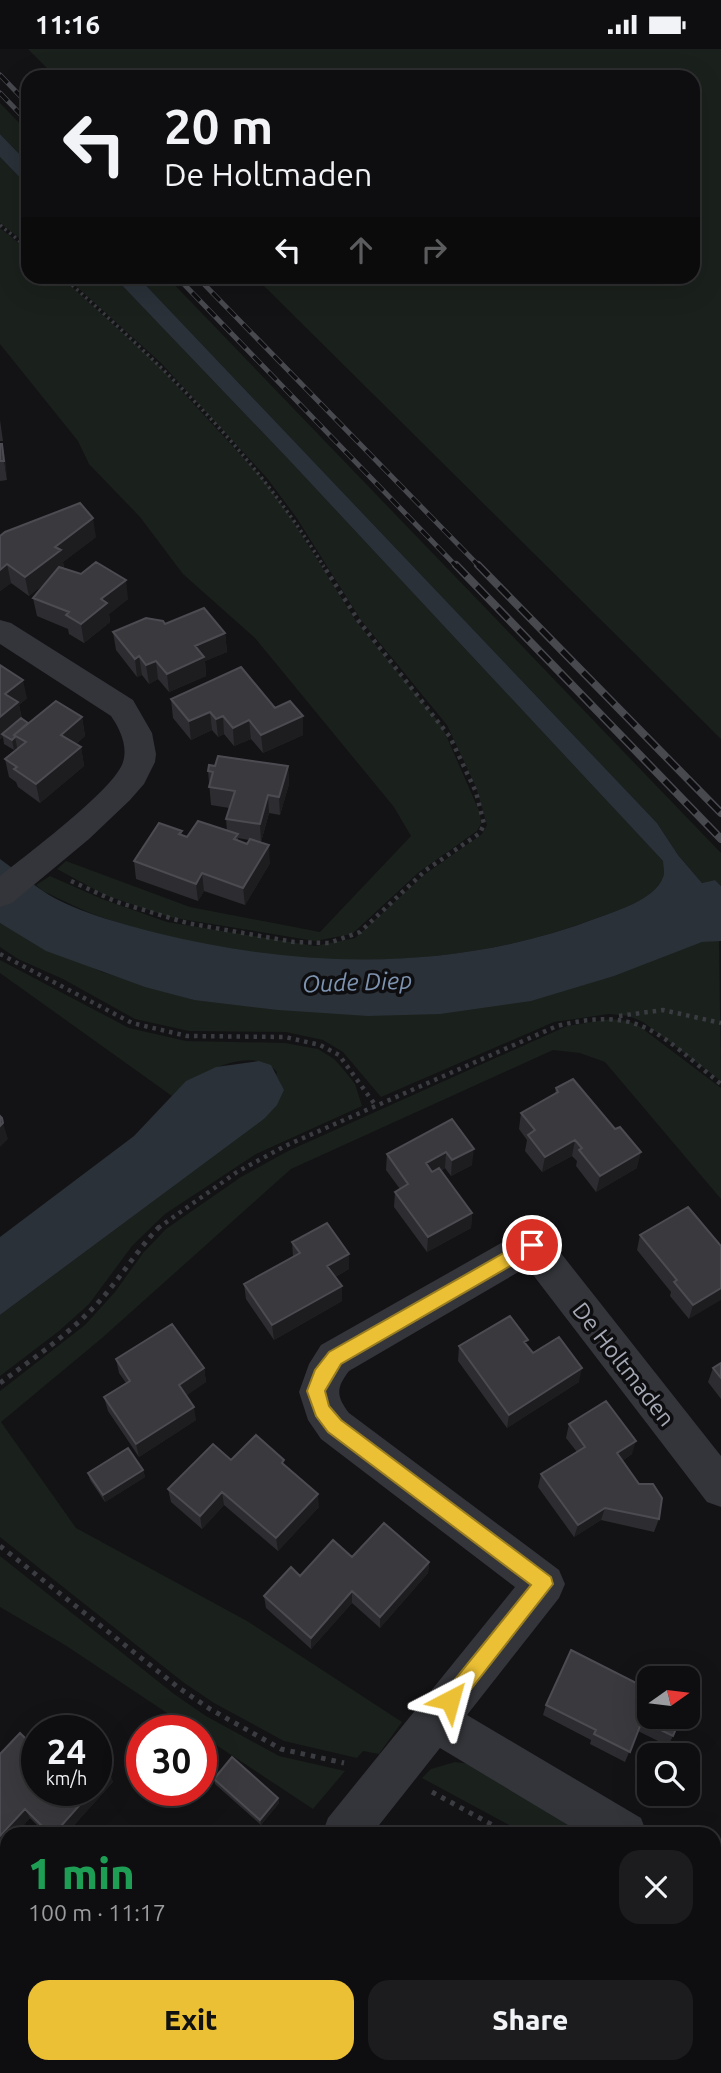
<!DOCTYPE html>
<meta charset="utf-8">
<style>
:root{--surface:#0e0e10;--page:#1c1c1e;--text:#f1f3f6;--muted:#9b9c9f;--line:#2e2e30;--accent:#ecc034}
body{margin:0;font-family:Ubuntu,sans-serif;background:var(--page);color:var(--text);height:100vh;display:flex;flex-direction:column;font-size:26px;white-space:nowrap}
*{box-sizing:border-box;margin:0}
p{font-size:23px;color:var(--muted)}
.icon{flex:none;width:38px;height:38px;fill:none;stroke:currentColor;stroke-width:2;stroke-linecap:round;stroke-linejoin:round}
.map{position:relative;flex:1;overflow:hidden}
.panel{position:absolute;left:0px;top:1778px;width:721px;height:247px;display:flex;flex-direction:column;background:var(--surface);border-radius:21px 21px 0 0;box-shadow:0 7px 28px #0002,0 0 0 2px var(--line)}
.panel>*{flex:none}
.guide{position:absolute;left:21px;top:21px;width:679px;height:214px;border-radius:21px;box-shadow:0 7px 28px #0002,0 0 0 2px var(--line);background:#0e0e10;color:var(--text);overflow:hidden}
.needle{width:46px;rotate:76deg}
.fabs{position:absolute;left:637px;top:1617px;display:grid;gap:14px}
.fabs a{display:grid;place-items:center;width:63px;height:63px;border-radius:14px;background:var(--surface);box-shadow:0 7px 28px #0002,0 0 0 2px var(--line);font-size:35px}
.speed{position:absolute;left:21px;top:1666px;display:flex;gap:14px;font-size:35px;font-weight:700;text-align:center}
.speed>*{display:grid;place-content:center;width:91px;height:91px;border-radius:50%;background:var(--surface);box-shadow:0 7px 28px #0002,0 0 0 2px var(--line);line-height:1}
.speed small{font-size:18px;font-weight:400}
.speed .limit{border:10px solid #d22;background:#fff;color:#111}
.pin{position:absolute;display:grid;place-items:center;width:60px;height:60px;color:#fff;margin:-30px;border:4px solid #fff;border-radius:50%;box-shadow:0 2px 7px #0007}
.me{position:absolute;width:77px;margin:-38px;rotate:39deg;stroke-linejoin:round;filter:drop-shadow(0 0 5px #0008)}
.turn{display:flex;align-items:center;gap:24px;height:147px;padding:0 28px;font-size:32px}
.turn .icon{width:91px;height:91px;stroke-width:2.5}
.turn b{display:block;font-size:49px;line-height:60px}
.lanes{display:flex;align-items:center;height:66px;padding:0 28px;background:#0003;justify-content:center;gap:35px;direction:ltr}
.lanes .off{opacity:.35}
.round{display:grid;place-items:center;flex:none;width:74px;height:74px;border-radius:21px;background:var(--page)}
.summary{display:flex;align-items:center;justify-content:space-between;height:119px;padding:0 28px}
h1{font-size:42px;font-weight:800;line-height:52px;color:#1e9e55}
.primary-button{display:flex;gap:14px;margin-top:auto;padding:14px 28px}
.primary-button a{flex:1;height:80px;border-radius:21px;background:var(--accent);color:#111;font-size:28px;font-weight:800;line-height:80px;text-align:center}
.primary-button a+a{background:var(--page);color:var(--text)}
.status{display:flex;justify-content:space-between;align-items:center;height:49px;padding:0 35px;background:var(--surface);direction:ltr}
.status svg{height:19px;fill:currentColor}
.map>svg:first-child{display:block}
.green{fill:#1a201b}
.water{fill:#2a3138}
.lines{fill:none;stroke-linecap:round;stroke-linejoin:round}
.path-far2{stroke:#3a3c41;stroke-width:3.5;stroke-dasharray:2.5 3.5;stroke-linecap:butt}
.path-far1{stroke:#3a3c41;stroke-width:4.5;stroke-dasharray:3.5 5;stroke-linecap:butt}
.path{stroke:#3a3c41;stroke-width:5;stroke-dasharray:4.5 6;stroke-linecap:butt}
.minor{fill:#34353a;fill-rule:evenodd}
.rail-far1-casing{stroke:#47494f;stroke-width:5}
.rail-casing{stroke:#47494f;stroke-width:8}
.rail-far1{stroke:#0e0e10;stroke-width:3.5;stroke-dasharray:11;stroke-linecap:butt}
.rail{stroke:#0e0e10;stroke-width:5;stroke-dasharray:15;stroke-linecap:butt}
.wall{fill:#2d2c30;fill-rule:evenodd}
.shaded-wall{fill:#1d1d1f}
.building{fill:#3a3a3e;stroke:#4b4b51;stroke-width:2}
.route{fill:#ecc034;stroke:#997d22;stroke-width:2}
.labels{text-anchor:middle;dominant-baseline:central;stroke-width:7;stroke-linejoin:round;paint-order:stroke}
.street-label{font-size:23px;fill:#a5a9b5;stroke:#0e0e10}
.water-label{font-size:24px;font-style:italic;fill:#7d93af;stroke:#0e0e10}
</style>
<div class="status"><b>11:16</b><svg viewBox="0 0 49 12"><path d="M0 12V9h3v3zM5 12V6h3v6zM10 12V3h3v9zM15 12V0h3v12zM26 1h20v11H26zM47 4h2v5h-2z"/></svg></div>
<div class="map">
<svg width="721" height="2024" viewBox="0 0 721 2024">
<rect width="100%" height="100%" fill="#131315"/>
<path class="green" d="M28,0H721V690L255,228H693V28H56Z
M0,54L28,83V114L0,85Z
M0,108L28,137V196L0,174Z
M0,179L28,201V228H61L157,315L263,430L291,469L356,572L442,677L480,764L481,775L477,782L419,823L352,885L315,892L169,868L105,846L57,820L66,812L190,858L320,883L411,787L394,758L255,589L183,525L140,468L89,415L78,392L0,295Z
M66,228H114L290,412L663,812C663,816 665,824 663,828C656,850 616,862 597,869C440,929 260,921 101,868C81,861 62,851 43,842L36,836L50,827L102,850L167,873L315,897L355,889L424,826L482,785L487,776L476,738L447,676L361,571L296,468L267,429L161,314Z
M138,228H167L721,804V837L715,831L702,834L678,806L657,774Z
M0,874L102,923L194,951L719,891L721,1032L643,973L629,967L609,965L554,973L381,1048L343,1003L323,991L286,983L189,982L135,970L63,930L18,910L0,898Z
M0,911L129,979L186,992L285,994L318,1000L334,1010L344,1021L355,1035L362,1057L256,1105L165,1165L132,1197L89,1255L59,1282L0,1327V1266L264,1070L277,1023C253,994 193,1025 172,1047L0,924Z
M610,970L628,972L639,977L721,1039V1150L605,1013L580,1004L553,1001L291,1120L102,1289L1,1373L76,1479L247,1572L402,1673L379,1705L363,1702L357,1709L284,1692L214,1654L183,1633L0,1488V1342L85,1276L115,1243L143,1204L166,1180L241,1128L288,1102L567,977Z
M0,1507L174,1645L206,1667L279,1707L345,1722L313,1760L201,1686V1682H194L65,1596L0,1558Z
M455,1713L469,1715L589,1785H526L422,1729L431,1720Z"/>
<path class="water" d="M0,85L28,114V137L0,108Z
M114,228H138L657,774L678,806L702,834L715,831L721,837V892L702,893L614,927L531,952L440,965L368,967L278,961L194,951L145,938L46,902L0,874V810C14,820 28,832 43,842C72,862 123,875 157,884C302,920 456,923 597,869C616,862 656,850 663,828C665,824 663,816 663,812L290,412Z
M259,1012L271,1016L284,1041L277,1056L264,1070L0,1266V1188L134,1087L186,1032L216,1018Z"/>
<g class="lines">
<path class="path-far2" d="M0,176L28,199
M63,228C162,316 255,404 324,518"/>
<path class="path-far1" d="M71,832L117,853L187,874L294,893L329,894L360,883L426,821L480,784L484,775L476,743L450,688L358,571L323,516
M0,905L132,974L187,987L285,988L320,996L339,1006L376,1057
M619,967L663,961L721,974
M158,1179L237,1123L285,1097L557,977C641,956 660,986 721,1035"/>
<path class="path" d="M0,1334C31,1311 65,1288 92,1260C117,1235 135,1203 160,1177
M0,1497L179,1639L210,1660L281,1700L344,1714
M432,1743L509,1785
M714,1897L721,1901"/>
<path class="minor" d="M0,571L11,574L133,651L152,684L156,705L155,713L144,735L130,751L89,790L12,854L0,858V827C25,807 116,739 123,713C128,697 120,680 111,667L0,595Z
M532,1180L545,1184L721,1407V1458L707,1453L527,1218L349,1322C336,1339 336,1347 349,1364L559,1521L565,1535L559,1549L467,1666L641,1769L647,1785H583L440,1699L372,1785H322L328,1769L515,1538L321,1390L308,1371L299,1343L309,1315L321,1296L519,1184Z
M714,1816L721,1819V1866L714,1863Z
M0,1871L7,1874V1922L0,1919Z
M157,2018H210L213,2024H160Z"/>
<defs>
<path id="rail-far1" d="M0,26L28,55
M0,44L28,73
M177,228L457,518
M197,228L480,518"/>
<path id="rail" d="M456,516L721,790
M478,516L721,764"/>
</defs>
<use href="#rail-far1" class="rail-far1-casing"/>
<use href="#rail" class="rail-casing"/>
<use href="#rail-far1" class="rail-far1"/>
<use href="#rail" class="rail"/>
</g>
<path class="wall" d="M0,371L3,392H0Z
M0,395H2L7,431L0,432Z
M0,487L96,488L63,513L64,519L128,550L109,565L110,573L84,594L69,585L68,580L37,567L33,549L45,534L29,547L11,534L0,542Z
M165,575L225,584L227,603L205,612L206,627L169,643L158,630L149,635L142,626L137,628L116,601L113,583Z
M0,616L27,649L19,656L22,670L28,674L82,668L85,687L76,695L81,698L84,717L40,754L18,738L16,733L9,728L5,710L17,700V698L14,701L4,695L3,688L0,690Z
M171,650L275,659L303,686L263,704L251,690L234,697L224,685L218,688L212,681L191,691L173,669Z
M215,717H288L289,735L280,766L269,764L261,793L258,792L270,814L245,856L204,842L198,852L136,830L134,812L182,782V786L187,788L227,782L226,770L229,759L211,756L208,722ZM238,789L249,791L247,795L238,792Z
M556,1039L637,1119L596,1143L576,1117L577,1112L572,1107L542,1123L525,1102L527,1091L519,1080L521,1064L555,1045Z
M452,1070L472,1116L451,1127L445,1119L441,1122L472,1164L471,1179L427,1203L394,1158L395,1143L400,1140L386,1121L387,1105Z
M640,1186L721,1197L689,1270L670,1247L671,1243L637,1201Z
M292,1193L349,1220L335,1228L342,1237V1252L274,1291L246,1250L244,1235L293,1208Z
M459,1297H527L533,1304L579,1333L507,1379L458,1312Z
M116,1310L204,1319L206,1333L186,1346L196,1371L139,1408L108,1362L104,1348L126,1334L119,1324Z
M721,1314V1350L708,1333L713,1319Z
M569,1375L632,1405L622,1412L659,1470L654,1483L601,1471L574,1488L538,1438L541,1425L577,1403L566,1389Z
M231,1411L285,1417L319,1458L278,1502L224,1456L202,1480L171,1453L168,1440Z
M143,1421L145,1428L105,1453L90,1431L88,1424Z
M352,1508L429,1513L428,1524L380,1579L352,1554L311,1600L266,1559L264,1547L300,1527Z
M571,1601L673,1687L668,1697L638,1682L625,1713L590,1695L591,1691L543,1666L546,1656Z
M0,1705L37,1741L109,1723L113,1733L66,1785H46L30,1769L3,1799L0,1796Z
M214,1730L278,1749L279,1754L261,1776L215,1735Z
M325,2018H598L591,2024H384L382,2021L378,2024H356L354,2020L349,2024H329Z"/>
<path class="shaded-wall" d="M2,395L6,414L7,431L4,412Z
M93,469L96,488L63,513L64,520L29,547L25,528L55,498Z
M7,515L11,534L0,542V521Z
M126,531L128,550L109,565L110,573L84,594L81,575L101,550Z
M225,584L227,603L205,612L206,627L169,643L167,625L195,597Z
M139,607L142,626L137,628L135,610Z
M156,612L158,630L149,635L146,616Z
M23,631L27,649L19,656L22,672L2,685L3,688L0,690V668L5,645Z
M210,663L212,681L191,691L189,672Z
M223,667L224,685L218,688L216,670Z
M303,667V686L263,704L261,686Z
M82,668L85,687L65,704L61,686Z
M249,671L251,690L234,697L233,679Z
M15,688L17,698L14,701L12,691Z
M81,698L84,717L40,754L36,735Z
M288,717L289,735L280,766L279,748Z
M268,746L269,764L261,793L260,775Z
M269,796L270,814L245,856L243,839Z
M202,824L204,842L198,852L196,835Z
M3,1074L8,1090L0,1098V1077Z
M575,1091L572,1107L542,1123L545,1108Z
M474,1100L472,1116L451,1127L452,1111Z
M446,1103L445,1119L425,1130L426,1114Z
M641,1103L637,1119L596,1143L600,1127Z
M472,1164L471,1179L427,1203L428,1188Z
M349,1205V1220L327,1232V1217Z
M342,1237V1252L274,1291L272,1276Z
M721,1239V1251L689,1270L693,1256Z
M204,1319L206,1333L182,1350L179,1336Z
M582,1319L579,1333L507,1379L509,1366Z
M194,1358L196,1371L139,1408L136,1395Z
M636,1392L632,1405L613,1418L617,1404Z
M143,1421L145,1428L105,1453L103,1446Z
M222,1443L224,1456L202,1480L200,1467Z
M318,1445L319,1458L278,1502L276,1489Z
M605,1459L601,1471L574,1488L578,1476Z
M429,1513L428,1524L380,1579V1568Z
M352,1542V1554L311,1600V1589Z
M109,1723L113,1733L66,1785H54L93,1741H96V1738Z
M278,1749L279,1754L261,1776L260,1771Z
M25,1760L30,1769L16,1785H7V1795L3,1799L0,1795V1787Z
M0,1986L7,1996V2000L0,1989Z
M303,2018H310L302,2024H295Z
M350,2018H354V2020L349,2024H342Z
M380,2018H382V2021L378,2024H372Z"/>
<path class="building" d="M0,395H2L4,412H0Z
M80,454L93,469L55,498L61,501L25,528L7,515L0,521V487L5,483Z
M96,513L126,531L101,550L107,554L81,575L66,566L69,563L33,549L59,518L81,525Z
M204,559L225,584L195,597L204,608L167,625L156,612L146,616L139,607L135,610L113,583L146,569L163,572L165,575Z
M0,616L23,631L5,645L18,653L0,668Z
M241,618L275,659L290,652L303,667L261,686L249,671L233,679L223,667L216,670L210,663L189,672L171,650Z
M56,652L82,668L61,686L81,698L36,735L14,720L17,718L5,710L26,693L14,686Z
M21,669L28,674L14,686L15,688L12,691L2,685Z
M218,707L288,717L279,748L268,746L260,775L226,770L235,742L209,738L213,723L208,722L209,716L215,717Z
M198,772L238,785L234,790L247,795L250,790L269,796L243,839L202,824L196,835L134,812L159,774L182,782L179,785L187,788Z
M573,1030L615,1080L620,1078L641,1103L600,1127L579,1101L582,1099L575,1091L545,1108L528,1086L535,1081L521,1064L558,1043L556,1039Z
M0,1067L2,1069L3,1074L0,1077Z
M452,1070L474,1100L452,1111L446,1103L426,1114L432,1123L439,1119L472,1164L428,1188L395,1143L408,1135L387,1105Z
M688,1158L721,1197V1239L693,1256L674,1233L677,1231L640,1186Z
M327,1174L349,1205L327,1217L342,1237L272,1276L244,1235L300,1204L292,1193Z
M510,1267L528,1291L524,1293L533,1304L559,1288L582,1319L509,1366L459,1297Z
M172,1275L204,1319L179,1336L194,1358L136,1395L104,1348L130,1332L116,1310Z
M721,1314V1329L713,1319Z
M606,1352L636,1392L617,1404L639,1435H653L662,1449L659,1470L605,1459L578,1476L541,1425L585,1398L569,1375Z
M256,1386L284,1411L282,1414L318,1445L276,1489L222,1443L200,1467L168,1440L213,1395L231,1411Z
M128,1399L143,1421L103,1446L88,1424Z
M384,1474L429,1513L380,1568L352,1542L311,1589L264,1547L291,1518L300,1527L333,1491L352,1508Z
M571,1601L638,1635L646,1617L670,1629H649V1668H681L673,1687L642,1672L630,1703L594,1685L596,1681L546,1656Z
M688,1638L693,1640L688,1653Z
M20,1684L37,1701V1741H93L54,1785H50L25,1760L0,1787V1705Z
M232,1708L278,1749L260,1771L214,1730Z
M96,1712L109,1723L96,1738Z
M0,1989L7,2000V2018H19L24,2024H0Z
M287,2018H303L295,2024H291Z
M328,2018H350L342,2024H332Z
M355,2018H380L372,2024H359Z
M383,2018H596L589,2024H388Z"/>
<path class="route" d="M532,1188L538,1190L540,1196L538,1201L341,1315L325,1342L329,1357L341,1371L551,1528L553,1535L457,1658L450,1661L444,1658L441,1651L444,1644L531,1536L328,1383L316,1367L307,1342L315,1321L329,1303Z"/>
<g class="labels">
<g class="street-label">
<text transform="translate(624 1315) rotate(52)">De Holtmaden</text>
</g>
<g class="water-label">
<text transform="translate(357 933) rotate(-2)">Oude Diep</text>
</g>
</g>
</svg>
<div class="fabs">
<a><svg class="needle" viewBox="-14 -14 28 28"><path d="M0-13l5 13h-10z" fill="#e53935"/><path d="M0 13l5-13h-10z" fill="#9b9c9f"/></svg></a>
<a><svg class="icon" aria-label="search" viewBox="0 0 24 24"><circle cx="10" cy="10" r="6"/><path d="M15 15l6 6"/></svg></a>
</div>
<div class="speed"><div>24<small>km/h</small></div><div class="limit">30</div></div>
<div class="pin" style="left:532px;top:1196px;background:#d93025"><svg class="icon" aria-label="arrive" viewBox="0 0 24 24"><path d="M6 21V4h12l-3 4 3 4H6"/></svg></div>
<svg class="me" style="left:450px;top:1651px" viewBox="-20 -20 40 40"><path d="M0-17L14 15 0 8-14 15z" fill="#ecc034" stroke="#fff" stroke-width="4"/></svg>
<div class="guide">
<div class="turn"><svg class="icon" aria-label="left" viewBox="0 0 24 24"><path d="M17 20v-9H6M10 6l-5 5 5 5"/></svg><div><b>20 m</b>De Holtmaden</div></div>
<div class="lanes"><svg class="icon" aria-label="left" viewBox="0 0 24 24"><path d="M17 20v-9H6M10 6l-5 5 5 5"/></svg><svg class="icon off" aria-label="ahead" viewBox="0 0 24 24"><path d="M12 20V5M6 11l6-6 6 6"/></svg><svg class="icon off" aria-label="right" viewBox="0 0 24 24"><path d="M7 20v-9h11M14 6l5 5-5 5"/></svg></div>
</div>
<section class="panel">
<div class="summary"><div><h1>1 min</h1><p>100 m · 11:17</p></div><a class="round"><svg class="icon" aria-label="close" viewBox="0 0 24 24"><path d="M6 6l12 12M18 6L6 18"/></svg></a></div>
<div class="primary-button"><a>Exit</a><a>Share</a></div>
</section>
</div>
